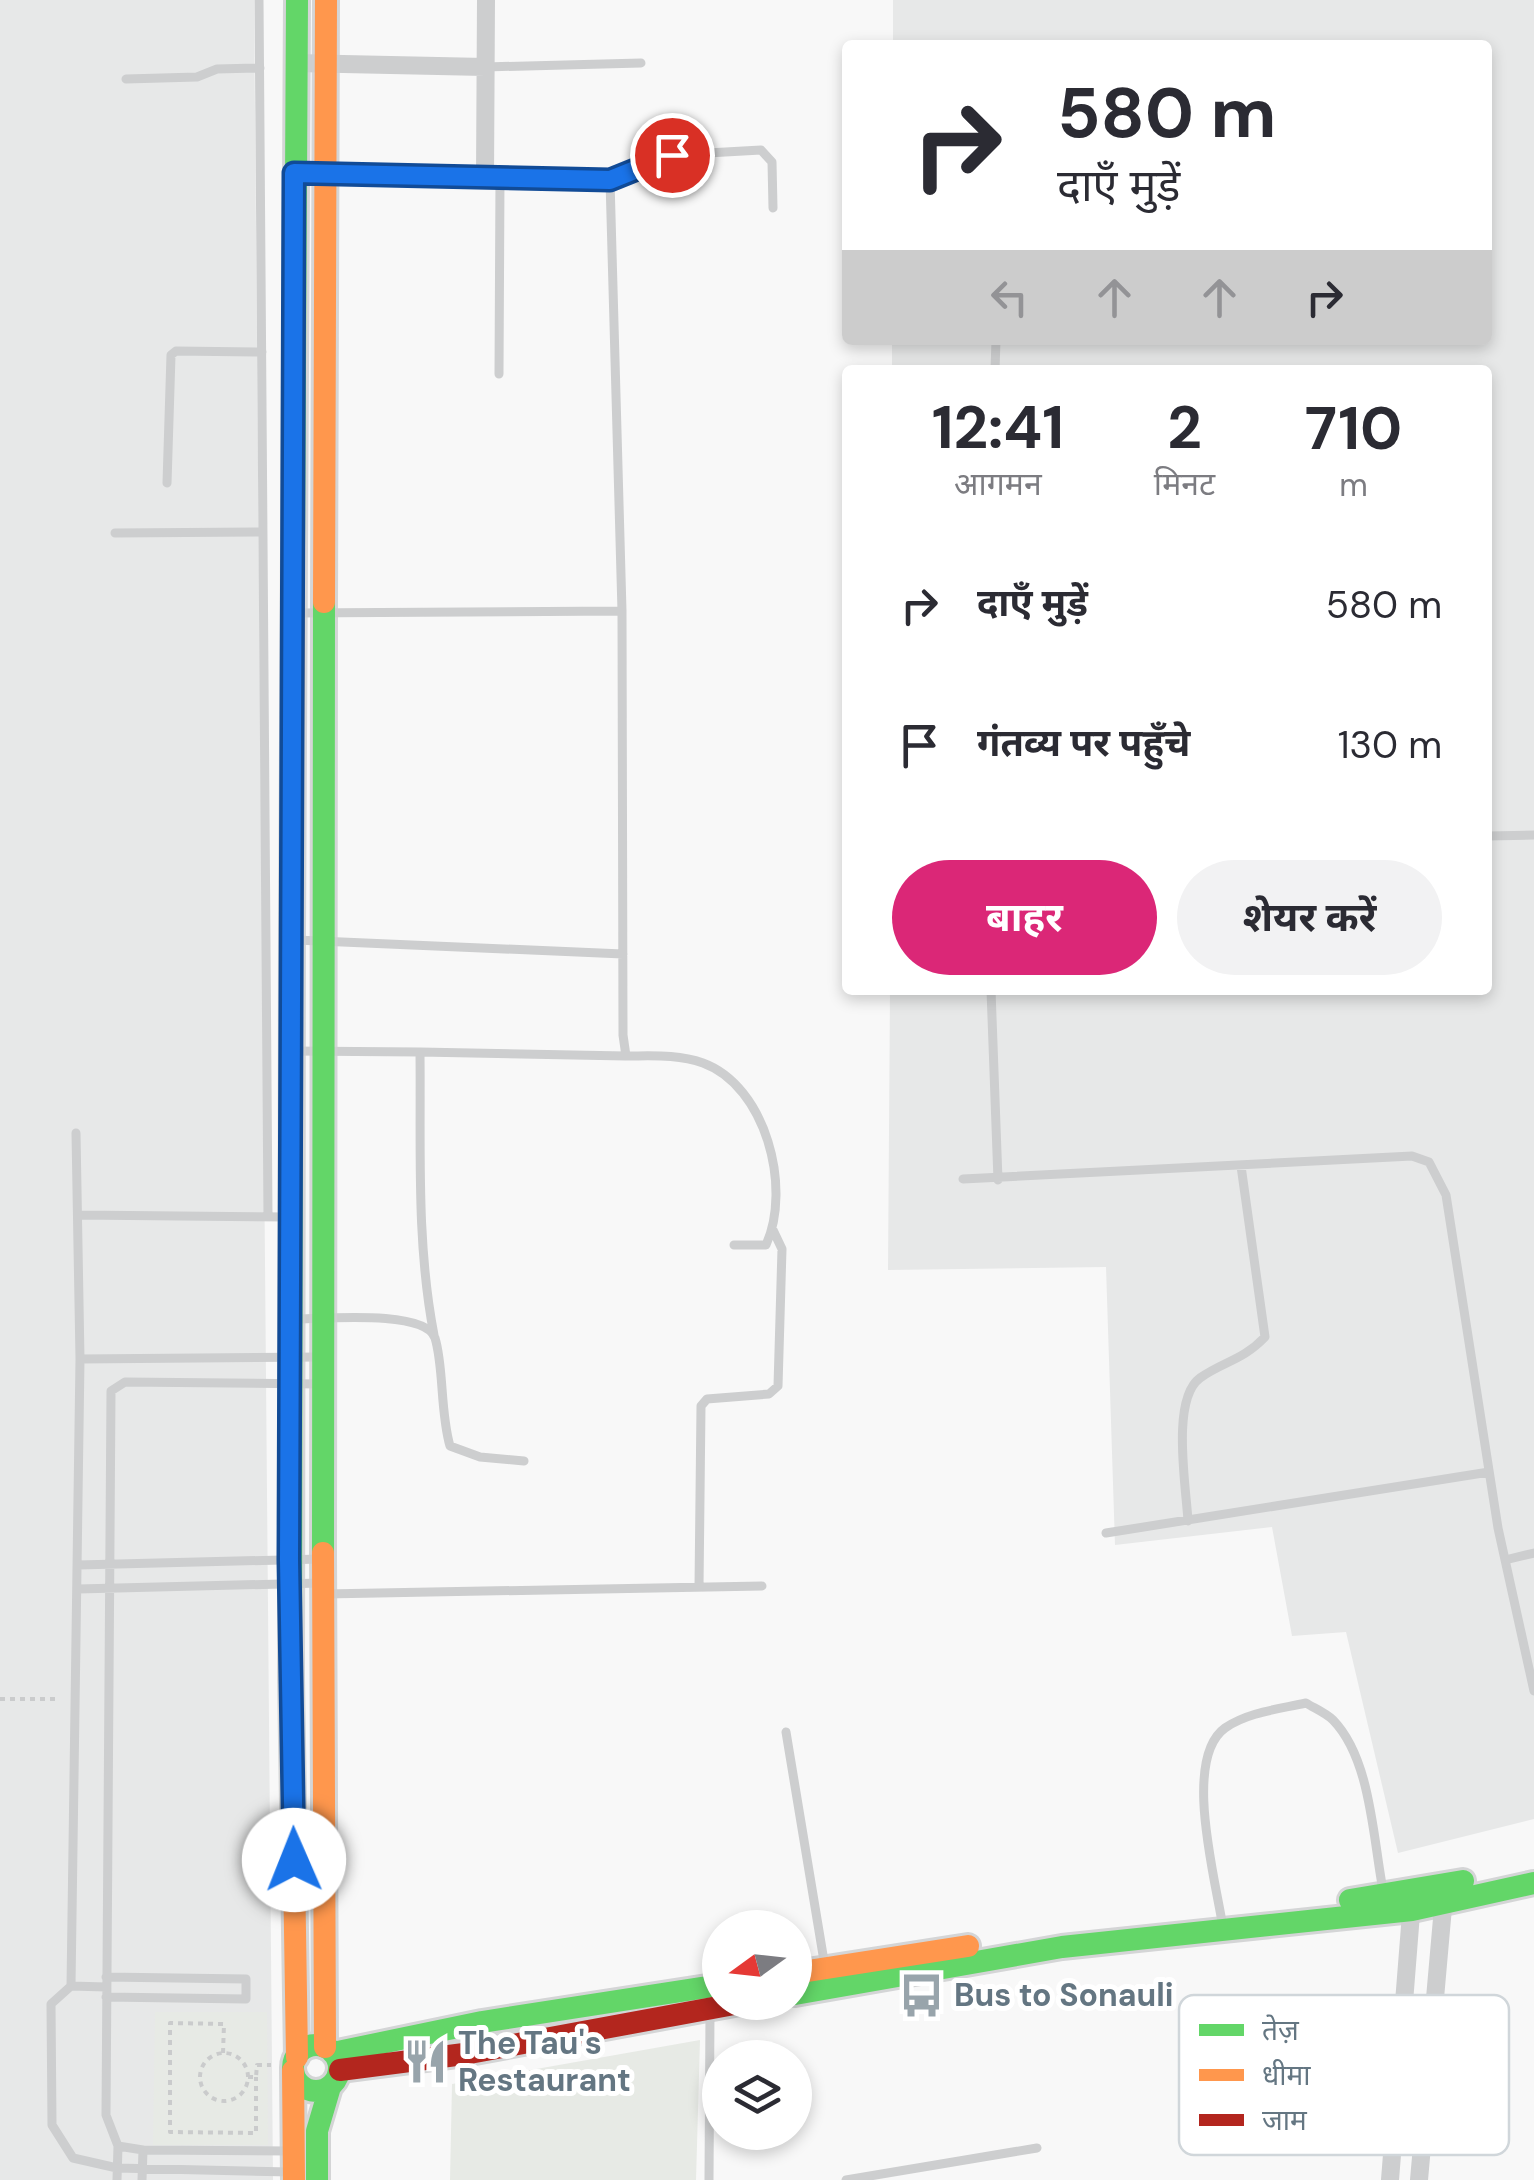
<!DOCTYPE html>
<html lang="hi">
<meta charset="utf-8">
<style>
:root{--surface:#fff;--page:#f2f2f3;--text:#2b2b33;--muted:#7c7c81;--accent:#db2777}
body{margin:0;font-family:"DM Sans","Noto Sans Devanagari",sans-serif;background:var(--page);color:var(--text);height:100vh;display:flex;flex-direction:column;font-size:38px;white-space:nowrap}
*{box-sizing:border-box;margin:0}
p{font-size:32px;color:var(--muted)}
.icon{flex:none;width:55px;height:55px;fill:none;stroke:currentColor;stroke-width:2;stroke-linecap:round;stroke-linejoin:round}
.map{position:relative;flex:1;overflow:hidden}
.panel{position:absolute;left:842px;top:365px;width:650px;height:630px;display:flex;flex-direction:column;background:var(--surface);border-radius:10px;box-shadow:0 5px 15px #0003}
.panel>*{flex:none}
.hud{position:absolute;left:842px;top:40px;width:650px;height:305px;border-radius:10px;box-shadow:0 5px 15px #0003;background:#fff;color:var(--text);overflow:hidden}
.needle{width:65px;rotate:255deg}
.tools{position:absolute;left:702px;top:1910px;display:grid;gap:20px}
.tools a{display:grid;place-items:center;width:110px;height:110px;border-radius:50%;background:var(--surface);box-shadow:0 5px 15px #0003;font-size:50px}
.pin{position:absolute;display:grid;place-items:center;width:85px;height:85px;color:#fff;margin:-42px;border:5px solid #fff;border-radius:50%;box-shadow:0 2px 10px #0007}
.me{position:absolute;width:110px;margin:-55px;rotate:359deg;stroke-linejoin:round;filter:drop-shadow(0 0 8px #0008)}
.turn{display:flex;align-items:center;gap:35px;height:210px;padding:0 50px;font-size:45px}
.turn .icon{width:130px;height:130px;stroke-width:2.5}
.turn b{display:block;font-size:70px;line-height:85px}
.lanes{display:flex;align-items:center;height:95px;padding:0 50px;background:#0003;justify-content:center;gap:50px;direction:ltr}
.lanes .off{opacity:.35}
.eta{display:flex;justify-content:space-evenly;align-items:center;height:170px;text-align:center}
.eta b{font-size:60px;font-weight:700;line-height:70px}
.cta{display:flex;gap:20px;margin-top:auto;padding:20px 50px}
.cta a{flex:1;height:115px;border-radius:60px;background:var(--accent);color:#fff;font-size:40px;font-weight:700;line-height:115px;text-align:center}
.cta a+a{background:var(--page);color:var(--text)}
ul{padding:0;list-style:none}
li{display:flex;align-items:center;gap:30px;height:140px;padding:0 50px}
li div{flex:1}
li b{display:block;font-size:38px}
li em{font-style:normal}
.map>svg:first-child{display:block}
.built{fill:#e7e8e8}
.green{fill:#e7eae5}
.lines{fill:none;stroke-linecap:round;stroke-linejoin:round}
.fast-casing{stroke:#d4d5d6;stroke-width:28}
.slow-casing{stroke:#d4d5d6;stroke-width:28}
.jam-casing{stroke:#d4d5d6;stroke-width:28}
.path{stroke:#cacbcc;stroke-width:4;stroke-dasharray:5 5;stroke-linecap:butt}
.lane{stroke:#cdcecf;stroke-width:9}
.street{stroke:#cdcecf;stroke-width:18}
.fast{stroke:#63d668;stroke-width:22}
.slow{stroke:#ff974d;stroke-width:22}
.jam{stroke:#b3261e;stroke-width:22}
.route-casing{stroke:#114b97;stroke-width:25}
.route{stroke:#1a73e8;stroke-width:18}
.labels{text-anchor:middle;dominant-baseline:central;stroke-width:10;stroke-linejoin:round;paint-order:stroke}
.poi-label{font-size:32px;font-weight:bold;fill:#647682;stroke:#fff;text-anchor:start}
.key{fill:#fff;stroke:#d0d6da;stroke-width:2.5}
.key-label{font-size:28px;fill:#647682}
</style>
<div class="map">
<svg width="1534" height="2180" viewBox="0 0 1534 2180">
<rect width="100%" height="100%" fill="#f8f8f8"/>
<path class="built" d="M0,0H254L273,2180H0Z
M893,0H1534V1819L1398,1853L1346,1632L1292,1636L1272,1527L1115,1545L1106,1267L888,1270L890,990H1488V370H892V340H1488V45H893Z"/>
<path class="green" d="M155,2012H267L268,2145H153Z
M700,2040L696,2180H450L452,2084Z"/>
<g class="lines">
<defs>
<path id="fast" d="M294,549L297,0
M323,1553L324,602
M291,1678L292,931
M1350,1900L1463,1881
M795,1994L1062,1947L1412,1910L1534,1883
M293 2068a23 23 0 1 1 46 0a23 23 0 1 1-46 0Z
M333,2053L482,2022L720,1985
M317,2180V2131L330,2087"/>
<path id="slow" d="M324,602L326,0
M292,931L294,549
M323,1553L325,2047
M291,1678L297,2057
M795,1973L968,1946
M293,2071L294,2180"/>
<path id="jam" d="M340,2070L464,2054L745,2002"/>
</defs>
<use href="#fast" class="fast-casing"/>
<use href="#slow" class="slow-casing"/>
<use href="#jam" class="jam-casing"/>
<path class="path" d="M0,1699H60
M200 2077a24 24 0 1 1 48 0a24 24 0 1 1-48 0Z
M223,2053L224,2024L170,2023V2132L256,2133V2077
M248,2077H256L257,2065H271"/>
<path class="lane" d="M259,0L268,1216
M485,67L641,63
M126,79L197,77L217,69L260,68
M297,173L610,180L672,155L761,150L772,162L773,208
M610,180L622,611L623,1035L626,1056C652,1056 678,1054 703,1063C766,1086 792,1188 766,1245H734
M995,370L996,340
M499,374L500,178
M167,483L171,355L176,351L262,352
M115,533L263,532
M294,613L622,611
M1488,836L1534,835
M296,940L623,954
M991,990L998,1180
M292,1051L420,1052C421,1147 416,1242 434,1335
M420,1052L626,1056
M76,1133L80,1359
M963,1179L1412,1156L1429,1162L1446,1195L1498,1528L1534,1691
M78,1215L288,1217
M294,1319C321,1319 425,1309 435,1338C444,1367 440,1412 450,1446L480,1457L524,1461
M1188,1521C1186,1486 1171,1399 1200,1378C1224,1361 1242,1361 1265,1337L1241,1166
M1106,1533L1489,1472
M1505,1560L1534,1553
M78,1565L320,1559
M699,1587L701,1406L707,1399L769,1394L778,1386L782,1249L773,1230
M78,1589L320,1583
M325,1594L762,1586
M786,1732L825,1967
M1223,1928C1216,1881 1182,1759 1225,1728C1248,1712 1280,1709 1306,1703C1314,1708 1326,1713 1333,1720C1371,1759 1373,1839 1383,1890
M106,1977L246,1979V1999L106,1997
M71,1986L106,1987
M143,2150L290,2151
M291,2172L117,2168L73,2158L52,2125L51,2004L71,1986L80,1359L321,1357
M117,2180L118,2146
M142,2180L143,2150L118,2146L106,2115L111,1391L125,1382L320,1384
M709,2180L710,2013
M846,2180L1037,2148"/>
<path class="street" d="M296,63L485,67
M485,177L486,0
M1390,2180L1412,1901
M1419,2180L1444,1896"/>
<use href="#fast" class="fast"/>
<use href="#slow" class="slow"/>
<use href="#jam" class="jam"/>
</g>
<g class="lines">
<defs>
<path id="route" d="M294,1860L289,1560L294,173L610,180L672,155"/>
</defs>
<use href="#route" class="route-casing"/>
<use href="#route" class="route"/>
</g>
<defs>
<symbol id="bus-bare" viewBox="-9 -9 18 18"><path d="M-5-6H5V4H4V6H2V4H-2V6H-4V4H-5ZM-3.5-4V0h7V-4ZM-3.5 1.2v1.5H-2V1.2ZM2 1.2v1.5H3.5V1.2Z" fill="#98a4ab" stroke="#fff" stroke-width="2.5" paint-order="stroke"/></symbol>
<symbol id="restaurant-bare" viewBox="-9 -9 18 18"><path d="M-5-6h1v4h1v-4h1v4h1v-4h1v5L-1.5 .5V6h-2V.5L-5-1ZM5-6V6H3V1.5H1.5Q1.5-4 5-6Z" fill="#98a4ab" stroke="#fff" stroke-width="2.5" paint-order="stroke"/></symbol>
</defs>
<g fill-rule="evenodd">
<use href="#bus-bare" x="890" y="1964" width="63" height="63"/>
<use href="#restaurant-bare" x="394" y="2030" width="63" height="63"/>
</g>
<g class="labels">
<g class="poi-label">
<text x="954" y="1995">Bus to Sonauli</text>
<text x="458" y="2043">The Tau's<tspan x="458" dy="37">Restaurant</tspan></text>
</g>
</g>
<rect x="1179" y="1995" width="330" height="160" rx="15" class="key"/>
<rect x="1199" y="2024" width="45" height="12" fill="#63d668"/>
<rect x="1199" y="2069" width="45" height="12" fill="#ff974d"/>
<rect x="1199" y="2114" width="45" height="12" fill="#b3261e"/>
<g class="key-label">
<text x="1262" y="2040">तेज़</text>
<text x="1262" y="2085">धीमा</text>
<text x="1262" y="2130">जाम</text>
</g>
</svg>
<div class="tools">
<a><svg class="needle" viewBox="-14 -14 28 28"><path d="M0-13l5 13h-10z" fill="#e53935"/><path d="M0 13l5-13h-10z" fill="#7c7c81"/></svg></a>
<a><svg class="icon" aria-label="layers" viewBox="0 0 24 24"><path d="M12 4l9 5-9 5-9-5zM3 14l9 5 9-5"/></svg></a>
</div>
<div class="pin" style="left:672px;top:155px;background:#d93025"><svg class="icon" aria-label="arrive" viewBox="0 0 24 24"><path d="M6 21V4h12l-3 4 3 4H6"/></svg></div>
<svg class="me" style="left:294px;top:1860px" viewBox="-20 -20 40 40"><circle r="19" fill="#fff"/><path d="M0-13L10 11 0 6-10 11z" fill="#1a73e8"/></svg>
<div class="hud">
<div class="turn"><svg class="icon" aria-label="right" viewBox="0 0 24 24"><path d="M7 20v-9h11M14 6l5 5-5 5"/></svg><div><b>580 m</b>दाएँ मुड़ें</div></div>
<div class="lanes"><svg class="icon off" aria-label="left" viewBox="0 0 24 24"><path d="M17 20v-9H6M10 6l-5 5 5 5"/></svg><svg class="icon off" aria-label="ahead" viewBox="0 0 24 24"><path d="M12 20V5M6 11l6-6 6 6"/></svg><svg class="icon off" aria-label="ahead" viewBox="0 0 24 24"><path d="M12 20V5M6 11l6-6 6 6"/></svg><svg class="icon" aria-label="right" viewBox="0 0 24 24"><path d="M7 20v-9h11M14 6l5 5-5 5"/></svg></div>
</div>
<section class="panel">
<div class="eta">
<div><b>12:41</b><p>आगमन</p></div>
<div><b>2</b><p>मिनट</p></div>
<div><b>710</b><p>m</p></div>
</div>
<ul>
<li><svg class="icon" aria-label="right" viewBox="0 0 24 24"><path d="M7 20v-9h11M14 6l5 5-5 5"/></svg><div><b>दाएँ मुड़ें</b></div><em>580 m</em></li>
<li><svg class="icon" aria-label="arrive" viewBox="0 0 24 24"><path d="M6 21V4h12l-3 4 3 4H6"/></svg><div><b>गंतव्य पर पहुँचे</b></div><em>130 m</em></li>
</ul>
<div class="cta"><a>बाहर</a><a>शेयर करें</a></div>
</section>
</div>
